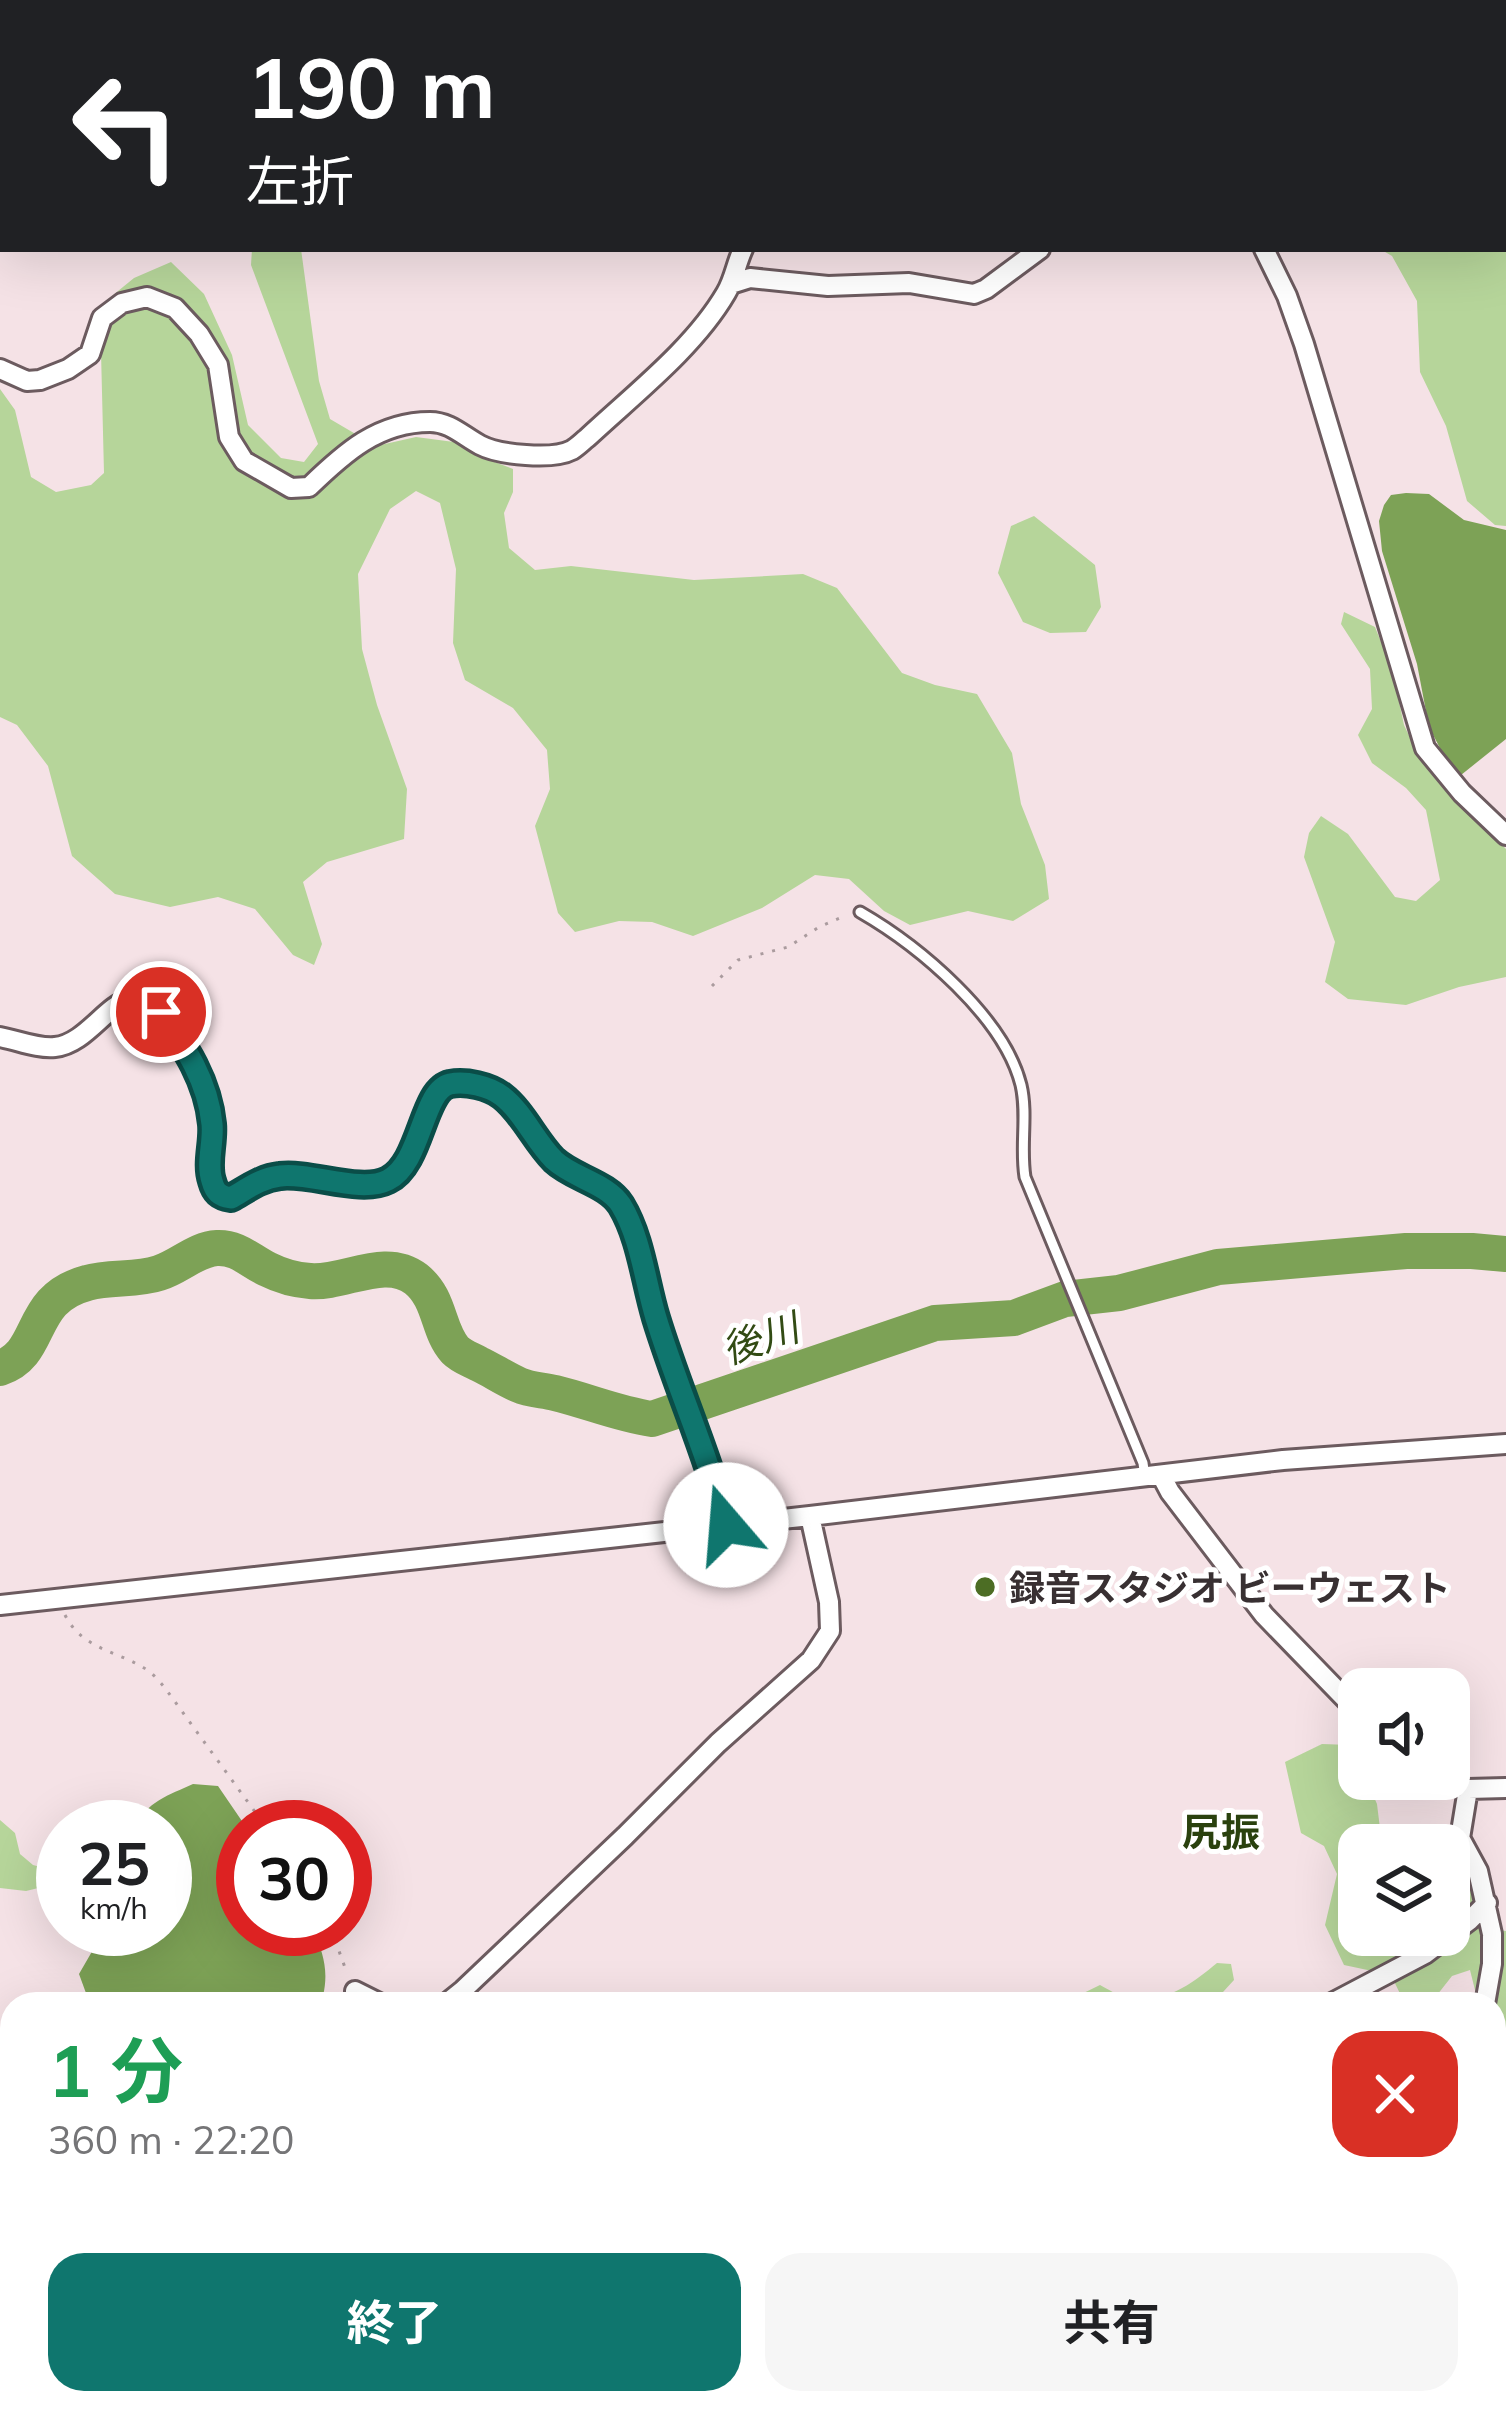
<!DOCTYPE html>
<html lang="ja">
<meta charset="utf-8">
<style>
:root{--surface:#fff;--page:#f6f6f6;--text:#202124;--muted:#757577;--accent:#0f766e}
body{margin:0;font-family:Mulish,"Noto Sans JP",sans-serif;background:var(--page);color:var(--text);height:100vh;display:flex;flex-direction:column;font-size:45px;white-space:nowrap}
*{box-sizing:border-box;margin:0}
p{font-size:39px;color:var(--muted)}
.icon{flex:none;width:66px;height:66px;fill:none;stroke:currentColor;stroke-width:2;stroke-linecap:round;stroke-linejoin:round}
.map{position:relative;flex:1;overflow:hidden}
.details{position:absolute;left:0px;top:1992px;width:1506px;height:423px;display:flex;flex-direction:column;background:var(--surface);border-radius:36px 36px 0 0;box-shadow:0 12px 48px #0002}
.details>*{flex:none}
.top-card{position:absolute;left:0px;top:0px;width:1506px;height:252px;box-shadow:0 12px 48px #0002;background:#202124;color:#fff;overflow:hidden}
.controls{position:absolute;left:1338px;top:1668px;display:grid;gap:24px}
.controls a{display:grid;place-items:center;width:132px;height:132px;border-radius:24px;background:var(--surface);box-shadow:0 12px 48px #0002;font-size:60px}
.speed{position:absolute;left:36px;top:1800px;display:flex;gap:24px;font-size:60px;font-weight:700;text-align:center}
.speed>*{display:grid;place-content:center;width:156px;height:156px;border-radius:50%;background:var(--surface);box-shadow:0 12px 48px #0002;line-height:1}
.speed small{font-size:30px;font-weight:400}
.speed .limit{border:18px solid #d22;background:#fff;color:#111}
.pin{position:absolute;display:grid;place-items:center;width:102px;height:102px;color:#fff;margin:-51px;border:6px solid #fff;border-radius:50%;box-shadow:0 3px 12px #0007}
.me{position:absolute;width:132px;margin:-66px;rotate:342deg;stroke-linejoin:round;filter:drop-shadow(0 0 9px #0008)}
.turn{display:flex;align-items:center;gap:42px;height:252px;padding:0 48px;font-size:54px}
.turn .icon{width:156px;height:156px;stroke-width:2.5}
.turn b{display:block;font-size:84px;line-height:102px}
.round{display:grid;place-items:center;flex:none;width:126px;height:126px;border-radius:36px;background:var(--page)}
.head{display:flex;align-items:center;justify-content:space-between;height:204px;padding:0 48px}
h1{font-size:72px;font-weight:700;line-height:90px;color:#1e9e55}
.primary-button{display:flex;gap:24px;margin-top:auto;padding:24px 48px}
.primary-button a{flex:1;height:138px;border-radius:36px;background:var(--accent);color:#fff;font-size:48px;font-weight:700;line-height:138px;text-align:center}
.primary-button a+a{background:var(--page);color:var(--text)}
.map>svg:first-child{display:block}
.green{fill:#b6d59a}
.water{fill:#7da256}
.lines{fill:none;stroke-linecap:round;stroke-linejoin:round}
.river{stroke:#7da256;stroke-width:36}
.service-casing{stroke:#6c5b5f;stroke-width:15}
.minor-casing{stroke:#6c5b5f;stroke-width:24}
.path{stroke:#aa9b9e;stroke-width:3;stroke-dasharray:3 9;stroke-linecap:butt}
.service{stroke:#fff;stroke-width:9}
.minor{stroke:#fff;stroke-width:18}
.route-casing{stroke:#0a4d48;stroke-width:30}
.route{stroke:#0f766e;stroke-width:21}
.poi-dot{fill:#4c6d24;stroke:#fff;stroke-width:4.5}
.labels{text-anchor:middle;dominant-baseline:central;stroke-width:10;stroke-linejoin:round;paint-order:stroke}
.poi-label{font-size:36px;font-weight:bold;fill:#383032;stroke:#fff;text-anchor:start}
.water-label{font-size:39px;font-style:italic;fill:#324b14;stroke:#fff}
.neighbourhood-label{font-size:39px;font-weight:bold;fill:#2a410e;stroke:#fff}
</style>
<div class="map">
<svg width="1506" height="2414" viewBox="0 0 1506 2414">
<rect width="100%" height="100%" fill="#f5e2e6"/>
<path class="green" d="M1171,0H1506V526L1495,525L1467,501L1446,426L1420,372L1417,301L1392,256L1380,249H1503V3H1172Z
M252,249H301L319,381L330,419L376,446L416,437L454,442L484,458L513,469V492L504,513L509,548L535,570L571,566L694,580L803,574L837,588L902,673L935,685L977,694L1012,753L1021,804L1045,865L1049,899L1013,921L968,911L910,925L884,911L849,879L815,875L762,908L693,936L652,922L619,921L575,932L558,913L535,826L550,789L547,750L513,708L465,680L453,643L456,569L440,503L416,491L390,509L358,574L362,649L377,705L407,789L404,839L327,862L303,882L322,944L314,965L293,955L255,909L218,897L170,907L115,894L72,856L48,766L17,725L0,717V389L15,410L31,477L56,492L91,485L104,473L101,352L107,300L134,278L171,262L204,294L232,355L248,425L281,458L304,462L318,444L251,265Z
M1034,516L1095,565L1101,607L1086,632L1050,633L1023,622L998,573L1011,526Z
M1344,612L1375,627L1392,669L1404,725L1414,746L1441,782L1506,849V977L1459,987L1406,1005L1348,999L1325,982L1335,942L1304,857L1309,833L1321,816L1348,834L1395,897L1416,901L1440,880L1426,810L1406,788L1372,763L1358,735L1372,709L1370,669L1341,624Z
M1322,1744L1350,1745L1359,1765V1779H1366L1377,1804L1382,1845H1359V1935H1449V1853L1466,1868L1474,1900L1485,1928L1506,1931V2053L1494,2067V2004H1470L1476,1994L1470,1970L1452,1976L1430,2004H1405L1391,1975L1344,1965L1325,1925L1337,1874L1324,1846L1301,1833L1285,1762Z
M0,1820L15,1833L20,1854L33,1865L63,1873V1882L26,1891L0,1888Z
M1217,1963L1231,1964L1234,1980L1212,2004H1061L1100,1985C1108,1989 1118,1996 1127,1998C1162,2006 1192,1984 1217,1963Z
M1494,2146L1506,2163V2224L1494,2234Z
M178,2403H333L346,2414H180Z
M529,2403H648L660,2414H522Z
M997,2403H1257L1242,2414H989Z"/>
<path class="water" d="M300,0H704L703,3H295Z
M1406,493L1429,494L1464,520L1506,530V739L1461,775L1442,752L1429,727L1417,664L1382,551L1379,521L1384,505L1391,495Z
M193,1784L218,1786L246,1827H243V1929H313C323,1953 329,1970 323,1996L310,2004H90L79,1974L105,1929H165V1827H135C146,1802 169,1795 193,1784Z
M12,2135V2222L0,2202V2147Z"/>
<g class="lines">
<path class="river" d="M0,1368C45,1353 26,1299 87,1283C110,1276 136,1281 159,1273C179,1267 196,1249 217,1248C238,1247 250,1261 267,1269C281,1276 294,1280 310,1281C344,1284 385,1255 416,1279C441,1299 437,1330 455,1350C462,1357 470,1359 479,1364C492,1370 505,1379 519,1385C530,1390 543,1390 555,1393C588,1401 618,1414 652,1419L935,1323L1014,1318L1065,1299L1119,1293L1218,1267L1406,1251H1472L1506,1254"/>
<defs>
<path id="service" d="M860,912C919,946 1004,1017 1021,1085C1028,1115 1020,1146 1025,1177L1143,1463L1145,1477"/>
<path id="minor" d="M1161,0L1162,3
M1264,249L1287,296L1304,344L1425,748L1462,793L1506,835
M731,284L750,278L828,286L909,283L974,294L986,289L1040,249
M0,369L27,381L40,380L68,369L90,354L102,318L122,303L147,297L175,308L199,334L218,365L229,437L244,461L291,488L309,487C344,453 378,422 430,422C450,422 463,436 480,445C499,455 553,460 572,450C577,447 582,442 587,438C633,395 694,348 726,293C734,280 736,264 743,249
M0,1037C17,1040 38,1049 55,1047C98,1043 122,965 163,1016C188,1046 210,1086 212,1126C213,1144 206,1164 212,1182C215,1193 220,1196 231,1198C247,1188 263,1176 283,1175C329,1172 384,1207 413,1153C423,1134 429,1111 436,1091C497,1057 522,1133 557,1163C575,1178 605,1183 619,1202C641,1233 644,1280 655,1316C676,1386 708,1454 726,1525
M1161,1475L1170,1492L1264,1615L1359,1713
M0,1605L810,1516L1283,1460L1506,1444
M1437,1779L1468,1789L1506,1788
M1468,1789L1460,1838L1478,1871L1492,1934V1964L1485,2004
M355,1991L381,2004
M441,2004L448,2002L463,1990L625,1836L718,1743L811,1660L830,1631L829,1602L810,1516
M1330,2004L1425,1954L1470,1920L1487,1903
M1494,2059L1506,2092
M830,2403L841,2414
M971,2414L979,2403"/>
</defs>
<use href="#service" class="service-casing"/>
<use href="#minor" class="minor-casing"/>
<path class="path" d="M1246,0L1277,3
M1503,44L1506,46
M712,986L738,960L788,947L819,927L847,915
M65,1615C82,1649 117,1651 144,1668C152,1672 159,1681 165,1688L266,1827
M331,1929L347,1973"/>
<use href="#service" class="service"/>
<use href="#minor" class="minor"/>
</g>
<g class="lines">
<defs>
<path id="route" d="M161,1012C185,1047 208,1081 212,1124C214,1142 206,1163 212,1181C215,1192 219,1196 231,1198C247,1189 261,1178 280,1176C311,1172 361,1194 388,1180C422,1163 422,1090 450,1084C466,1081 489,1086 502,1096C523,1112 535,1141 554,1160C573,1178 607,1183 621,1205C641,1238 645,1282 656,1318C677,1387 708,1455 726,1525"/>
</defs>
<use href="#route" class="route-casing"/>
<use href="#route" class="route"/>
</g>
<circle class="poi-dot" cx="985" cy="1587" r="12"/>
<g class="labels">
<g class="poi-label">
<text x="1009" y="1587">録音スタジオ ビーウェスト</text>
</g>
<g class="water-label">
<text transform="translate(760 1338) rotate(-19)">後川</text>
</g>
<g class="neighbourhood-label">
<text x="1221" y="1831">尻振</text>
</g>
</g>
</svg>
<div class="controls">
<a><svg class="icon" aria-label="sound" viewBox="0 0 24 24"><path d="M4 9h4l5-4v14l-5-4H4zM17 9q2 3 0 6"/></svg></a>
<a><svg class="icon" aria-label="layers" viewBox="0 0 24 24"><path d="M12 4l9 5-9 5-9-5zM3 14l9 5 9-5"/></svg></a>
</div>
<div class="speed"><div>25<small>km/h</small></div><div class="limit">30</div></div>
<div class="pin" style="left:161px;top:1012px;background:#d93025"><svg class="icon" aria-label="arrive" viewBox="0 0 24 24"><path d="M6 21V4h12l-3 4 3 4H6"/></svg></div>
<svg class="me" style="left:726px;top:1525px" viewBox="-20 -20 40 40"><circle r="19" fill="#fff"/><path d="M0-13L10 11 0 6-10 11z" fill="#0f766e"/></svg>
<div class="top-card">
<div class="turn"><svg class="icon" aria-label="left" viewBox="0 0 24 24"><path d="M17 20v-9H6M10 6l-5 5 5 5"/></svg><div><b>190 m</b>左折</div></div>
</div>
<section class="details">
<div class="head"><div><h1>1 分</h1><p>360 m · 22:20</p></div><a class="round" style="background:#d93025;color:#fff"><svg class="icon" aria-label="close" viewBox="0 0 24 24"><path d="M6 6l12 12M18 6L6 18"/></svg></a></div>
<div class="primary-button"><a>終了</a><a>共有</a></div>
</section>
</div>
